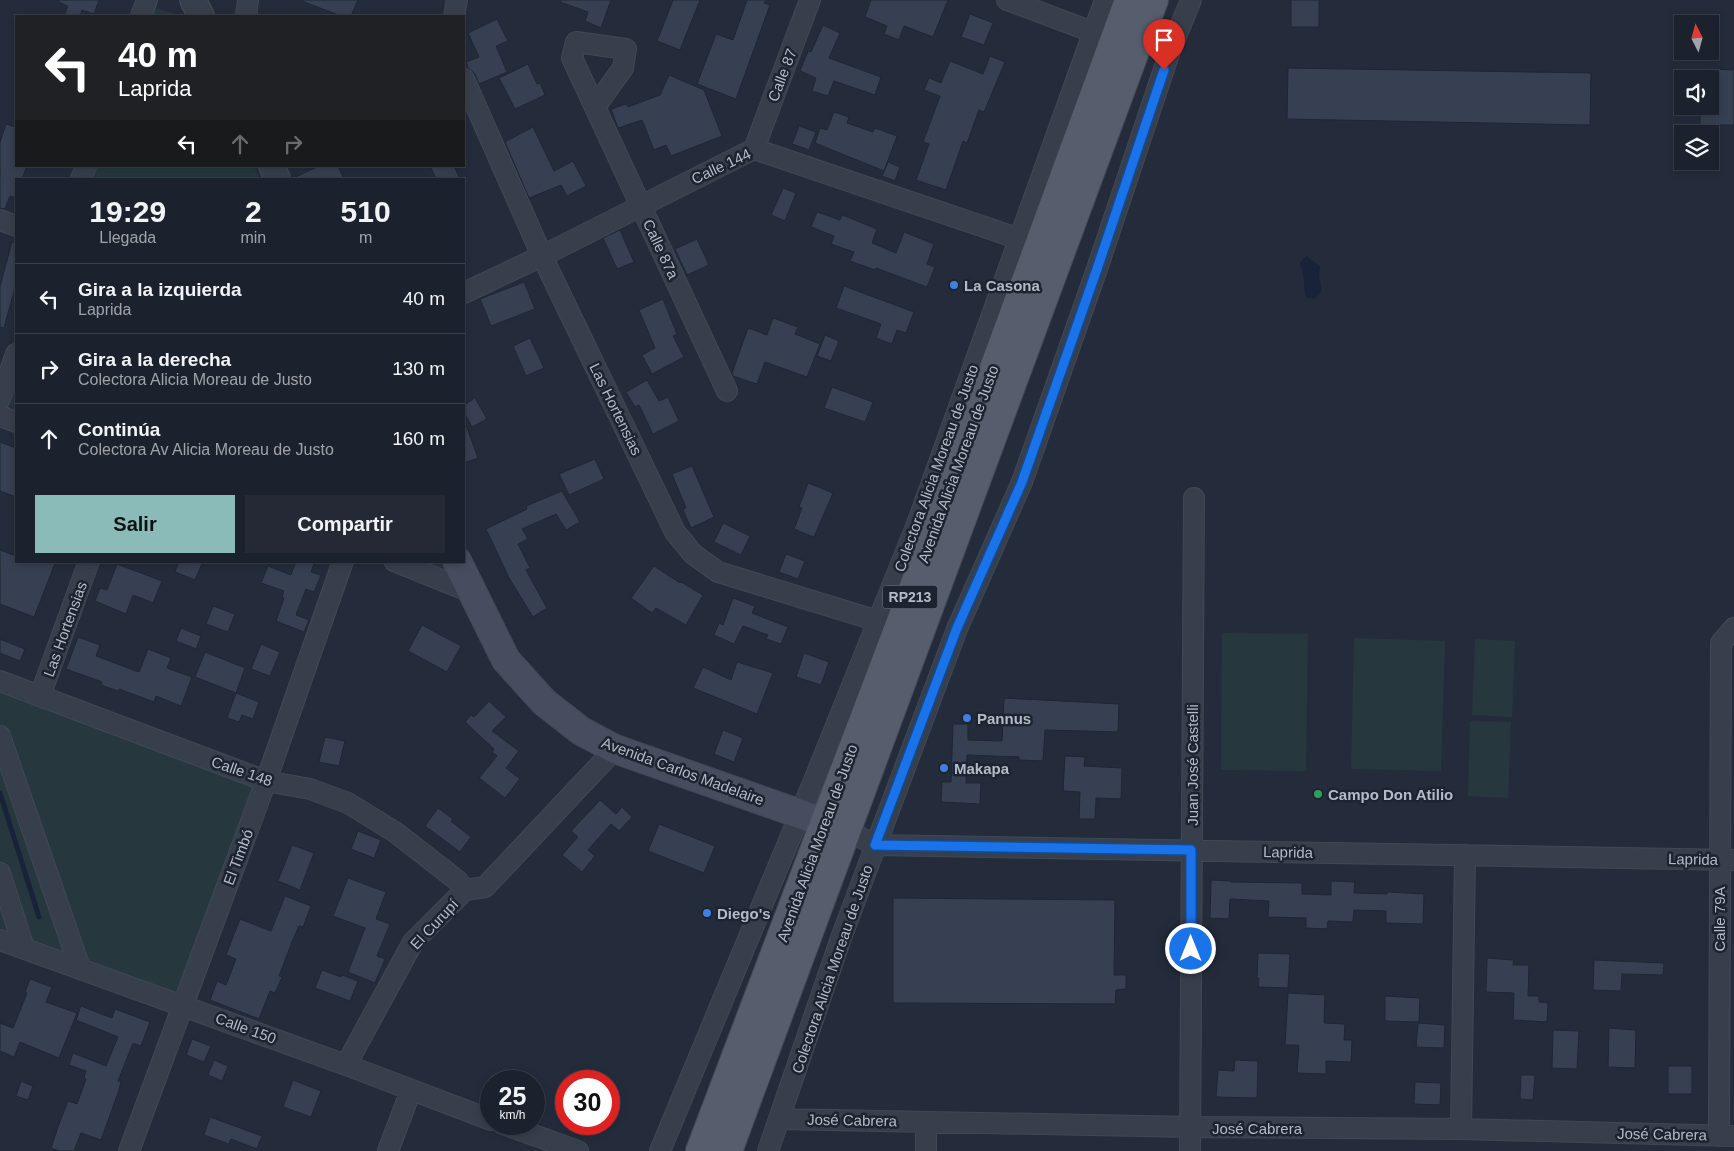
<!DOCTYPE html>
<html lang="es">
<meta charset="utf-8">
<style>
:root{--surface:#1b212d;--page:#242935;--text:#f1f3f6;--muted:#a0a3aa;--line:#393e49;--accent:#8bbbb9}
body{margin:0;font-family:Arial,sans-serif;background:var(--page);color:var(--text);height:100vh;display:flex;flex-direction:column;font-size:19px;white-space:nowrap}
*{box-sizing:border-box;margin:0}
p{font-size:16px;color:var(--muted)}
.icon{flex:none;width:28px;height:28px;fill:none;stroke:currentColor;stroke-width:2;stroke-linecap:round;stroke-linejoin:round}
.map{position:relative;flex:1;overflow:hidden}
.side{position:absolute;left:15px;top:178px;width:450px;height:385px;display:flex;flex-direction:column;background:var(--surface);border-radius:0px;box-shadow:0 2px 8px #0003,0 0 0 1px var(--line)}
.side>*{flex:none}
.guide{position:absolute;left:15px;top:15px;width:450px;height:152px;border-radius:0px;box-shadow:0 2px 8px #0003,0 0 0 1px var(--line);background:#202124;color:#fff;overflow:hidden}
.needle{width:32px;rotate:354deg}
.controls{position:absolute;left:1674px;top:15px;display:grid;gap:10px}
.controls a{display:grid;place-items:center;width:45px;height:45px;border-radius:0px;background:var(--surface);box-shadow:0 2px 8px #0003,0 0 0 1px var(--line);font-size:25px}
.speed{position:absolute;left:480px;top:1070px;display:flex;gap:10px;font-size:25px;font-weight:700;text-align:center}
.speed>*{display:grid;place-content:center;width:65px;height:65px;border-radius:50%;background:var(--surface);box-shadow:0 2px 8px #0003,0 0 0 1px var(--line);line-height:1}
.speed small{font-size:12px;font-weight:400}
.speed .limit{border:8px solid #d22;background:#fff;color:#111}
.pin{position:absolute;display:grid;place-items:center;width:42px;height:42px;color:#fff;margin:-51px -21px;border-radius:50% 50% 50% 0;rotate:-45deg;box-shadow:0 0 5px #0007}
.pin .icon{rotate:45deg}
.me{position:absolute;width:55px;margin:-28px;rotate:0deg;stroke-linejoin:round;filter:drop-shadow(0 0 4px #0008)}
.turn{display:flex;align-items:center;gap:18px;height:105px;padding:0 20px;font-size:22px}
.turn .icon{width:65px;height:65px;stroke-width:2.5}
.turn b{display:block;font-size:35px;line-height:42px}
.lanes{display:flex;align-items:center;height:48px;padding:0 20px;background:#0003;justify-content:center;gap:25px;direction:ltr}
.lanes .off{opacity:.35}
.eta{display:flex;justify-content:space-evenly;align-items:center;height:85px;text-align:center}
.eta b{font-size:30px;font-weight:600;line-height:35px}
.button{display:flex;gap:10px;margin-top:auto;padding:10px 20px}
.button a{flex:1;height:58px;border-radius:0px;background:var(--accent);color:#111;font-size:20px;font-weight:600;line-height:58px;text-align:center}
.button a+a{background:var(--page);color:var(--text)}
ul{padding:0;list-style:none}
li{display:flex;align-items:center;gap:15px;height:70px;padding:0 20px;border-top:1px solid var(--line)}
li div{flex:1}
li b{display:block;font-size:19px}
li em{font-style:normal}
.map>svg:first-child{display:block}
.green{fill:#26383d}
.water{fill:#182339}
.lines{fill:none;stroke-linecap:round;stroke-linejoin:round}
.stream{stroke:#182339;stroke-width:5}
.building{fill:#364052;stroke:#1f2633}
.minor-casing{stroke:#414855;stroke-width:22}
.tertiary-casing{stroke:#414855;stroke-width:28}
.secondary-casing{stroke:#414855;stroke-width:30}
.primary-casing{stroke:#414855;stroke-width:30}
.minor{stroke:#383f4c;stroke-width:20}
.tertiary{stroke:#383f4c;stroke-width:25}
.secondary{stroke:#464d5f;stroke-width:28}
.primary{stroke:#565d6c;stroke-width:28}
.route-casing{stroke:#114b97;stroke-width:12}
.route{stroke:#1a73e8;stroke-width:9}
.shop-dot{fill:#3f7fe0;stroke:#1d2431;stroke-width:2}
.leisure-dot{fill:#2e9e5b;stroke:#1d2431;stroke-width:2}
.labels{text-anchor:middle;dominant-baseline:central;stroke-width:5;stroke-linejoin:round;paint-order:stroke}
.shield{fill:#1d2431;stroke:#878d9a;stroke-width:1}
.shield-label{font-size:14px;font-weight:bold;fill:#b4bac7}
.street-label{font-size:15px;fill:#b4bac7;stroke:#1d2431}
.poi-label{font-size:15px;font-weight:bold;fill:#b4bac7;stroke:#1d2431;text-anchor:start}
</style>
<div class="map">
<svg width="1734" height="1151" viewBox="0 0 1734 1151">
<rect width="100%" height="100%" fill="#242c3c"/>
<path class="green" d="M154,8L183,16H151Z
M94,166H254L260,179H90Z
M16,375V412L4,407Z
M395,561H452L463,584Z
M1222,633L1308,634L1306,771L1221,770Z
M1354,638L1445,641L1441,771L1351,769Z
M1475,639L1515,641L1512,717L1472,715Z
M0,687L261,782L181,997L0,930Z
M1470,721L1511,722L1508,798L1468,796Z"/>
<path class="water" d="M1306,256L1320,266L1319,276L1322,290L1315,299L1306,298C1303,286 1305,274 1300,263Z"/>
<g class="lines">
<path class="stream" d="M0,793L39,917"/>
</g>
<path class="building" d="M59,0H99L94,14L82,10L80,16H64L68,6L58,2Z
M302,0H358L351,16H341L302,1Z
M561,0H611L601,28L585,21L588,12L560,2Z
M673,0H700L680,50L657,41Z
M747,0H766L764,3L770,5L736,99L697,84L716,34L733,40Z
M871,0H948L933,37L904,26L899,40L884,34L887,26L865,17Z
M1291,0H1319V27H1291Z
M970,14L993,23L984,45L961,37Z
M497,19L508,41L496,46L507,72L479,84L475,74L468,68L466,62L479,57L468,33Z
M823,25L840,33L829,58L881,77L875,95L834,81L828,96L812,91L816,78L800,71L808,51L811,52Z
M990,56L1005,62L984,112L979,110L967,143L963,141L946,190L916,180L929,144L923,142L940,96L924,90L929,78L941,83L950,61L983,74Z
M528,64L537,84L540,83L545,95L515,109L499,78Z
M1288,68L1591,73L1590,125L1287,119Z
M1710,69L1734,70V125H1700V106H1710Z
M669,75L704,90L722,136L671,156L666,145L654,150L642,120L618,128L611,109L626,104L628,107L660,95Z
M834,112L849,117L847,123L873,132L875,128L897,136L884,171L815,143L820,128L827,130Z
M6,124L16,127V166H27L22,179H16V198L10,196L5,209L0,208V142Z
M799,126L816,132L809,150L792,144Z
M533,127L554,171L573,161L586,186L567,196L561,185L529,198L505,142Z
M888,162L900,167L895,181L882,176Z
M319,166H338L344,179H291Z
M430,166H454L460,179H436Z
M783,188L796,193L785,221L771,215Z
M817,212L840,220L842,215L877,229L872,243L896,253L904,232L934,244L927,264L935,267L927,287L876,268L875,270L850,261L854,252L831,244L834,236L811,227Z
M620,230L634,262L617,269L603,238Z
M697,239L709,265L687,275L675,249Z
M12,242L16,243V284L4,328L0,327V286Z
M524,282L535,309L491,326L480,299Z
M844,286L914,312L906,333L897,330L892,344L876,338L881,324L836,308Z
M663,299L677,334L673,336L684,357L652,374L642,355L655,348L639,310Z
M773,318L798,327L795,334L820,344L807,377L765,362L757,384L733,376L732,373L748,328L767,335Z
M825,335L839,341L831,361L817,356Z
M530,338L544,368L526,376L513,346Z
M647,380L659,401L668,397L679,421L653,434L639,405L635,407L626,392Z
M832,387L873,402L865,422L824,408Z
M475,398L487,419L472,427L464,412V405Z
M464,422H465L478,458L464,463Z
M0,442L16,448V497L0,491Z
M595,459L604,479L569,495L559,474Z
M692,466L714,517L691,528L683,510L686,508L672,474Z
M808,483L833,493L814,537L794,529L802,508L799,507Z
M562,491L580,522L566,530L556,514L522,529L528,539L518,544L530,568L526,570L547,608L533,617L509,578L486,529L527,509L526,506Z
M723,523L750,536L741,555L714,542Z
M0,550L16,556V561H56L34,617L0,604Z
M786,554L805,561L798,579L779,572Z
M179,561H203L195,580L175,572Z
M296,561H315L311,572L321,575L314,592L306,589L296,615L309,620L304,632L276,621L284,598L282,597L284,591L261,583L268,566L291,575Z
M117,564L162,581L153,603L133,595L126,614L95,601L100,588L107,590Z
M654,566L680,583L681,582L703,595L686,625L656,608L652,613L631,598Z
M733,598L755,606L752,613L788,627L781,644L766,639L768,635L743,626L734,644L714,635L719,623L723,625Z
M213,606L235,614L228,632L206,624Z
M422,625L461,646L447,672L408,651Z
M181,628L201,636L196,649L176,641Z
M78,637L100,645L96,656L139,672L148,649L171,658L167,668L192,677L181,706L156,696L154,702L119,689L118,691L101,685L102,682L66,669Z
M0,639L25,649L20,661L0,653Z
M261,644L280,652L270,676L251,669Z
M205,652L245,668L236,693L195,677Z
M804,653L829,662L821,685L796,677Z
M737,662L773,673L757,714L693,688L703,667L731,680Z
M236,693L259,702L253,719L242,715L239,722L227,718Z
M1004,698L1119,704L1118,732L1045,730L1043,761L1019,760V757L967,755L966,783H981L980,804L941,802L942,782H951L953,724H968V740L1002,741Z
M489,701L506,717L492,731L519,751L506,768L520,779L505,798L479,778L497,756L492,752L494,749L465,722L471,715L474,717Z
M723,730L743,738L734,762L714,754Z
M325,737L345,741L339,766L319,762Z
M1065,756L1085,757L1084,766L1122,768L1121,799L1096,798L1095,819H1079L1080,792L1063,791Z
M600,800L616,814L622,807L632,817L619,831L611,824L588,850L595,856L582,872L562,855L578,837L571,831Z
M438,808L453,819L451,821L471,837L460,852L425,826Z
M659,824L715,846L704,873L648,851Z
M358,831L381,840L374,858L351,849Z
M292,845L314,853L300,890L278,881Z
M348,878L386,892L376,919L390,924L377,956L385,959L375,983L348,972L365,928L333,916Z
M1211,880L1231,881V882L1302,883V894L1331,895V881L1355,882L1354,893L1387,894V892L1424,894L1423,924L1386,923V911L1354,910L1353,922L1328,921L1327,929L1306,928V918L1268,917L1269,901L1230,899L1229,919L1210,918Z
M285,896L311,906L303,927L299,926L294,937L279,976L282,977L275,993L270,991L259,1019L210,1000L217,981L226,985L236,959L226,955L240,919L271,931Z
M893,898L1115,900L1114,975H1126V989L1116,990L1115,1004L893,1003Z
M1258,953L1290,954L1288,988L1258,987L1259,978H1257Z
M1487,958L1514,960L1513,965H1529L1528,996H1539V1002L1548,1003L1547,1022L1513,1020L1514,993L1486,992Z
M1594,960L1664,963L1663,975L1622,974L1621,991L1593,990Z
M322,970L341,977L342,975L358,981L350,1001L315,988Z
M30,979L52,987L46,1002L77,1013L59,1058L20,1042L14,1057L0,1051V1023L13,1028L27,993L25,992Z
M1288,993L1325,995L1324,1023L1345,1024L1344,1040H1352L1351,1062L1326,1061V1074L1297,1073L1299,1045H1285Z
M1385,996L1420,998L1419,1022L1385,1021Z
M81,1006L112,1018L115,1009L150,1022L141,1046L133,1043L118,1081L121,1082L118,1093L101,1140L81,1133L74,1151H59L51,1148L59,1124L68,1101L77,1104L86,1079L84,1078L86,1071L69,1065L73,1053L106,1066L118,1037L76,1020Z
M1418,1023L1445,1025L1444,1048L1416,1047Z
M1609,1028L1636,1030L1635,1068L1608,1067Z
M1553,1030L1579,1031L1577,1069L1552,1068Z
M192,1039L211,1046L204,1062L186,1055Z
M214,1060L228,1066L222,1081L208,1075Z
M1235,1060L1258,1061L1257,1098L1216,1097L1218,1070L1234,1071Z
M1668,1066H1692V1094H1668Z
M1521,1075H1535L1533,1100L1520,1099Z
M293,1080L321,1091L311,1117L283,1107Z
M21,1081L33,1086L28,1100L16,1096Z
M1415,1082L1441,1083L1440,1105L1414,1104Z
M210,1117L262,1136L257,1149L231,1139L229,1144L204,1135Z"/>
<g class="lines">
<defs>
<path id="minor" d="M1007,0L1106,37
M141,16L147,0
M246,16L248,0
M454,16L457,0
M464,79L542,256L675,532L693,554L718,572L878,621
M595,107L623,68L626,49L576,42L572,58L727,391
M754,149L810,0
M81,179L86,166
M0,220L16,226
M464,293L542,256L754,149L1020,239
M0,399L16,354
M0,416L16,422
M394,561L471,592
M0,681L266,781L310,789L348,803L395,832L458,881L465,890
M40,696L89,561
M0,736L80,968
M846,830L875,845L1734,860
M0,873L24,948
M0,940L346,1065L491,1120
M346,1065L413,942L465,890L485,887L615,749
M779,1119L1191,1127L1461,1129L1734,1136
M503,1124L578,1151
M1461,1129L1465,855
M1719,1136L1721,643L1734,628
M129,1151L266,781L343,561
M388,1151L411,1090
M660,1151L815,778L917,524L1105,0
M768,1151L841,938L957,629L1022,482L1097,269L1170,51L1191,0
M926,1151V1122
M1190,1151L1194,498"/>
<path id="tertiary" d="M193,0L201,16
M272,166L277,179"/>
<path id="secondary" d="M457,561L506,660L544,702L581,731L615,749L846,830"/>
<path id="primary" d="M700,1151L900,624L1129,0
M728,1151L1154,0"/>
</defs>
<use href="#minor" class="minor-casing"/>
<use href="#tertiary" class="tertiary-casing"/>
<use href="#secondary" class="secondary-casing"/>
<use href="#primary" class="primary-casing"/>
<use href="#minor" class="minor"/>
<use href="#tertiary" class="tertiary"/>
<use href="#secondary" class="secondary"/>
<use href="#primary" class="primary"/>
</g>
<g class="lines">
<defs>
<path id="route" d="M1164,70L1097,269L1022,482L957,628L875,845L1191,850V949"/>
</defs>
<use href="#route" class="route-casing"/>
<use href="#route" class="route"/>
</g>
<g class="shop-dot">
<circle cx="954" cy="285" r="5"/>
<circle cx="967" cy="718" r="5"/>
<circle cx="944" cy="768" r="5"/>
<circle cx="707" cy="913" r="5"/>
</g>
<circle class="leisure-dot" cx="1318" cy="794" r="5"/>
<g class="labels">
<rect class="shield" x="882.5" y="585.5" width="55" height="23" rx="4"/>
<g class="shield-label">
<text x="910" y="597">RP213</text>
</g>
<g class="street-label">
<text transform="translate(782 75) rotate(-69)">Calle 87</text>
<text transform="translate(721 166) rotate(-25)">Calle 144</text>
<text transform="translate(661 249) rotate(65)">Calle 87a</text>
<text transform="translate(616 409) rotate(64)">Las Hortensias</text>
<text transform="translate(958 464) rotate(-70)">Avenida Alicia Moreau de Justo</text>
<text transform="translate(936 468) rotate(-70)">Colectora Alicia Moreau de Justo</text>
<text transform="translate(65 629) rotate(-70)">Las Hortensias</text>
<text transform="translate(1192 765) rotate(-90)">Juan José Castelli</text>
<text transform="translate(242 771) rotate(19)">Calle 148</text>
<text transform="translate(683 771) rotate(20)">Avenida Carlos Madelaire</text>
<text transform="translate(817 843) rotate(-70)">Avenida Alicia Moreau de Justo</text>
<text transform="translate(1288 852) rotate(1)">Laprida</text>
<text transform="translate(238 857) rotate(-69)">El Timbó</text>
<text transform="translate(1693 859) rotate(1)">Laprida</text>
<text transform="translate(1719 919) rotate(-90)">Calle 79A</text>
<text transform="translate(434 924) rotate(-47)">El Curupí</text>
<text transform="translate(832 969) rotate(-71)">Colectora Alicia Moreau de Justo</text>
<text transform="translate(246 1028) rotate(20)">Calle 150</text>
<text transform="translate(852 1120) rotate(1)">José Cabrera</text>
<text x="1257" y="1128">José Cabrera</text>
<text transform="translate(1662 1134) rotate(1)">José Cabrera</text>
</g>
<g class="poi-label">
<text x="964" y="285">La Casona</text>
<text x="977" y="718">Pannus</text>
<text x="954" y="768">Makapa</text>
<text x="1328" y="794">Campo Don Atilio</text>
<text x="717" y="913">Diego's</text>
</g>
</g>
</svg>
<div class="controls">
<a><svg class="needle" viewBox="-14 -14 28 28"><path d="M0-13l5 13h-10z" fill="#e53935"/><path d="M0 13l5-13h-10z" fill="#a0a3aa"/></svg></a>
<a><svg class="icon" aria-label="sound" viewBox="0 0 24 24"><path d="M4 9h4l5-4v14l-5-4H4zM17 9q2 3 0 6"/></svg></a>
<a><svg class="icon" aria-label="layers" viewBox="0 0 24 24"><path d="M12 4l9 5-9 5-9-5zM3 14l9 5 9-5"/></svg></a>
</div>
<div class="speed"><div>25<small>km/h</small></div><div class="limit">30</div></div>
<div class="pin" style="left:1164px;top:70px;background:#d93025"><svg class="icon" aria-label="arrive" viewBox="0 0 24 24"><path d="M6 21V4h12l-3 4 3 4H6"/></svg></div>
<svg class="me" style="left:1191px;top:949px" viewBox="-20 -20 40 40"><circle r="17" fill="#1a73e8" stroke="#fff" stroke-width="3"/><path d="M0-11L8 9 0 5-8 9z" fill="#fff"/></svg>
<div class="guide">
<div class="turn"><svg class="icon" aria-label="left" viewBox="0 0 24 24"><path d="M17 20v-9H6M10 6l-5 5 5 5"/></svg><div><b>40 m</b>Laprida</div></div>
<div class="lanes"><svg class="icon" aria-label="left" viewBox="0 0 24 24"><path d="M17 20v-9H6M10 6l-5 5 5 5"/></svg><svg class="icon off" aria-label="ahead" viewBox="0 0 24 24"><path d="M12 20V5M6 11l6-6 6 6"/></svg><svg class="icon off" aria-label="right" viewBox="0 0 24 24"><path d="M7 20v-9h11M14 6l5 5-5 5"/></svg></div>
</div>
<section class="side">
<div class="eta">
<div><b>19:29</b><p>Llegada</p></div>
<div><b>2</b><p>min</p></div>
<div><b>510</b><p>m</p></div>
</div>
<ul>
<li><svg class="icon" aria-label="left" viewBox="0 0 24 24"><path d="M17 20v-9H6M10 6l-5 5 5 5"/></svg><div><b>Gira a la izquierda</b><p>Laprida</p></div><em>40 m</em></li>
<li><svg class="icon" aria-label="right" viewBox="0 0 24 24"><path d="M7 20v-9h11M14 6l5 5-5 5"/></svg><div><b>Gira a la derecha</b><p>Colectora Alicia Moreau de Justo</p></div><em>130 m</em></li>
<li><svg class="icon" aria-label="ahead" viewBox="0 0 24 24"><path d="M12 20V5M6 11l6-6 6 6"/></svg><div><b>Continúa</b><p>Colectora Av Alicia Moreau de Justo</p></div><em>160 m</em></li>
</ul>
<div class="button"><a>Salir</a><a>Compartir</a></div>
</section>
</div>
